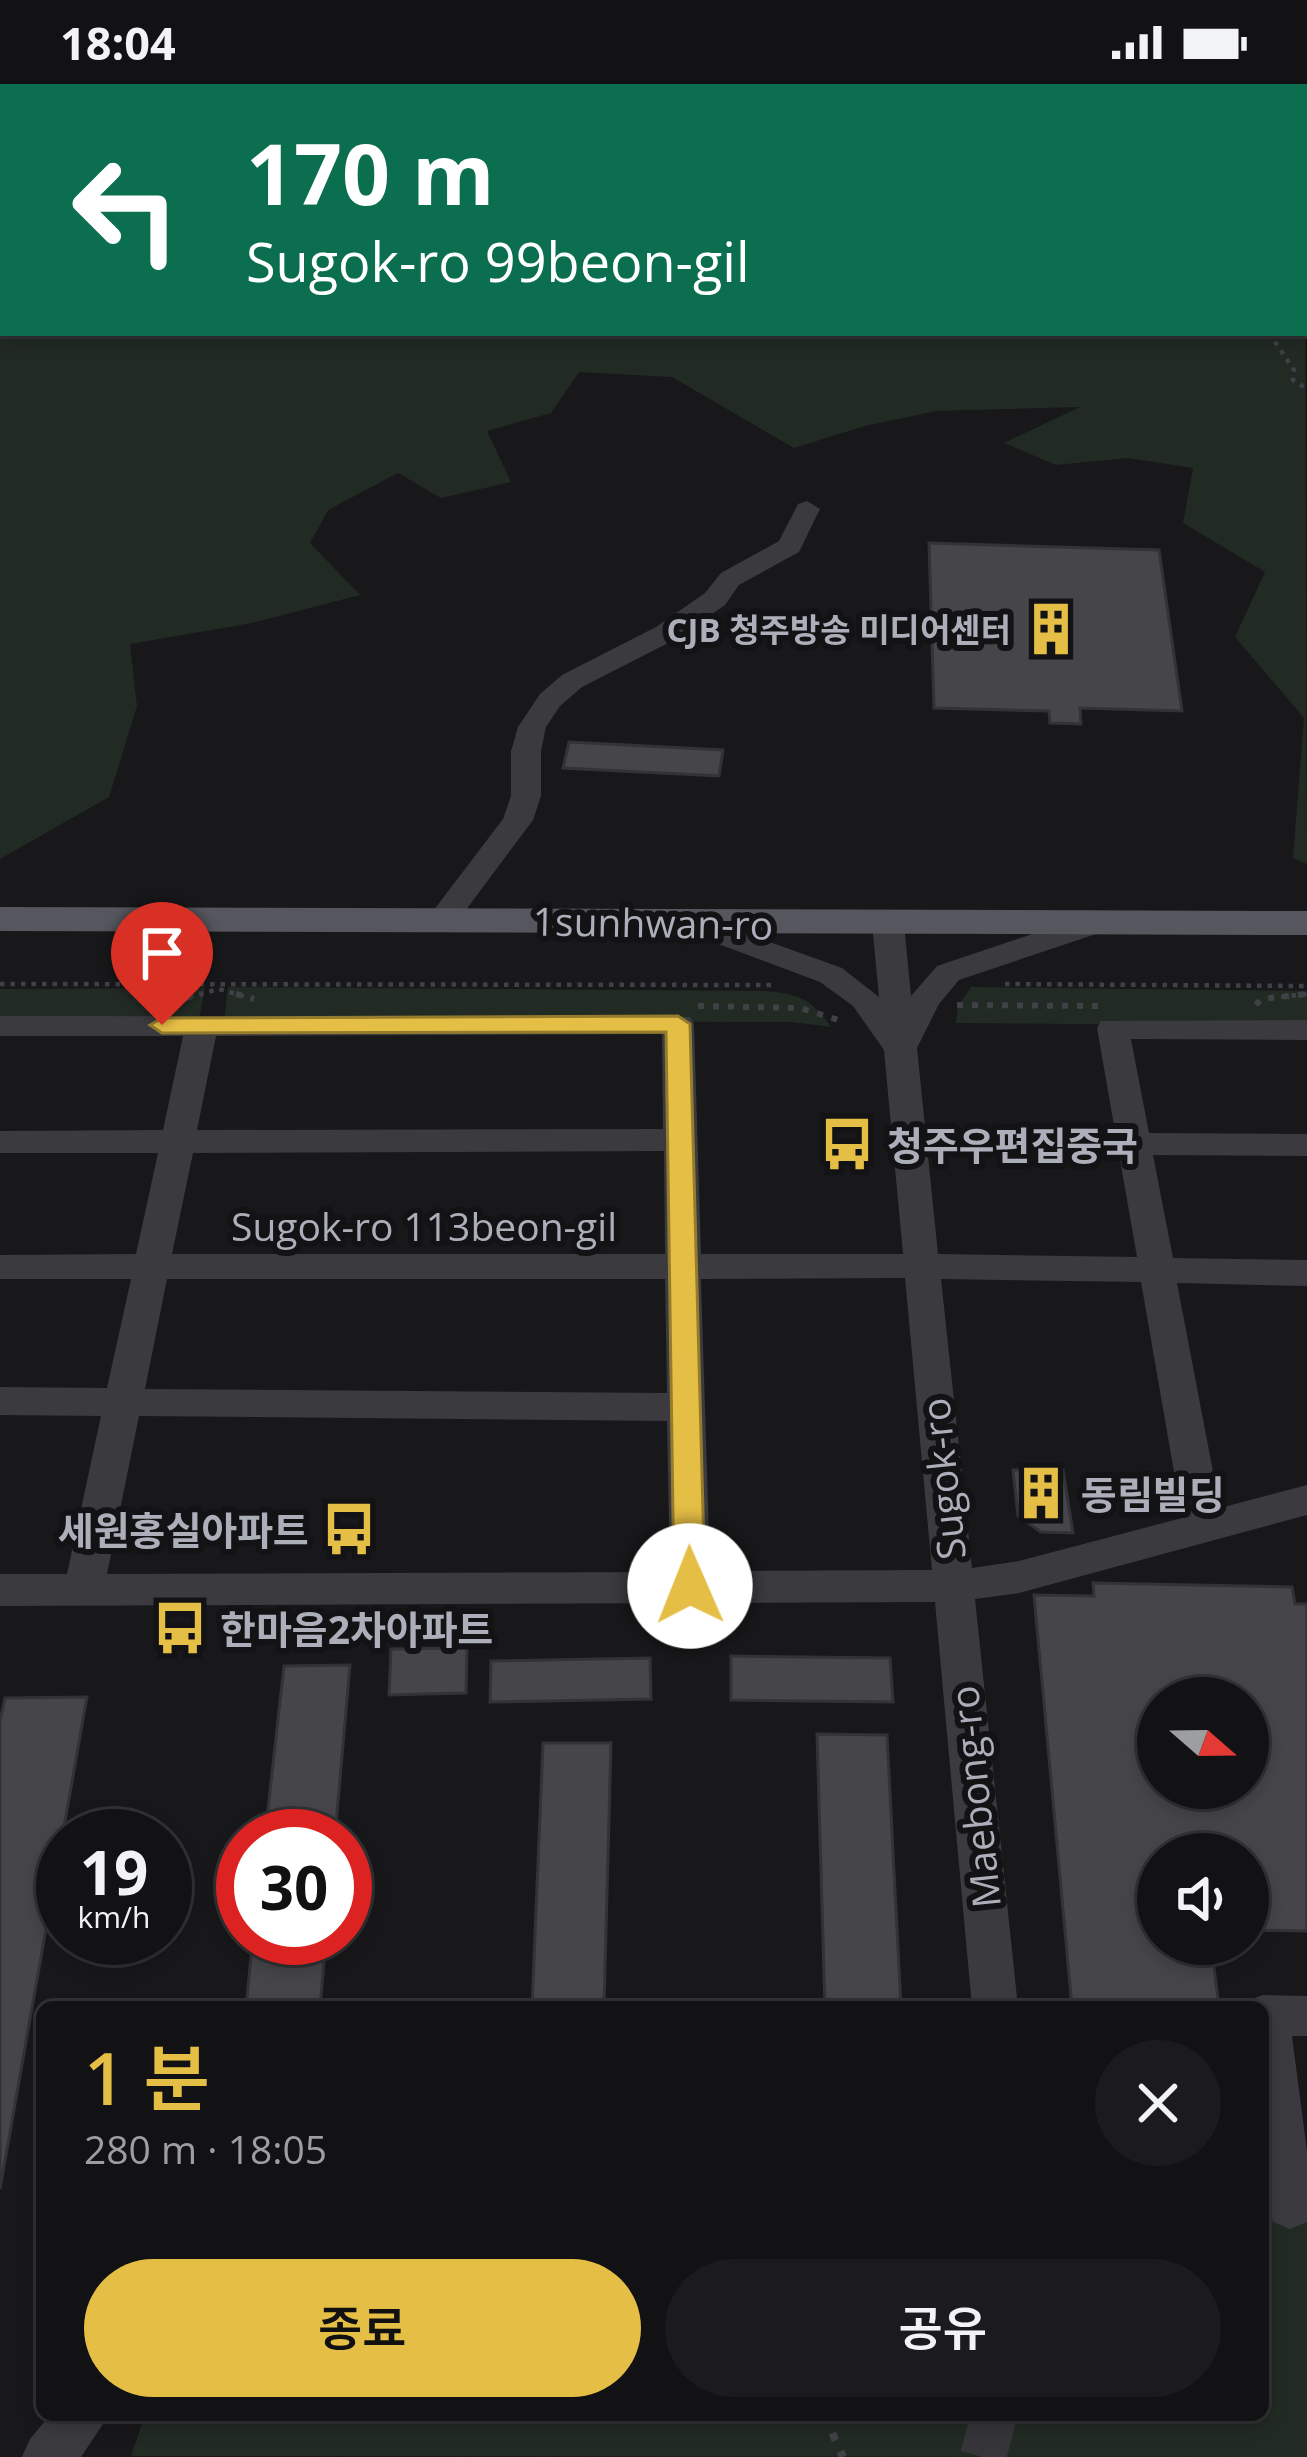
<!DOCTYPE html>
<html lang="ko">
<meta charset="utf-8">
<style>
:root{--surface:#121214;--page:#1b1b1d;--text:#f1f3f6;--muted:#9c9ea0;--line:#313234;--accent:#e5be45}
body{margin:0;font-family:"Open Sans","Noto Sans KR",sans-serif;background:var(--page);color:var(--text);height:100vh;display:flex;flex-direction:column;font-size:45px;white-space:nowrap}
*{box-sizing:border-box;margin:0}
p{font-size:39px;color:var(--muted)}
.icon{flex:none;width:66px;height:66px;fill:none;stroke:currentColor;stroke-width:2;stroke-linecap:round;stroke-linejoin:round}
.map{position:relative;flex:1;overflow:hidden}
.side{position:absolute;left:36px;top:1917px;width:1233px;height:420px;display:flex;flex-direction:column;background:var(--surface);border-radius:18px;box-shadow:0 6px 18px #0003,0 0 0 3px var(--line)}
.side>*{flex:none}
.top-card{position:absolute;left:0px;top:0px;width:1308px;height:252px;box-shadow:0 6px 18px #0003,0 0 0 3px var(--line);background:#0b6e4f;color:#fff;overflow:hidden}
.needle{width:78px;rotate:110deg}
.tools{position:absolute;left:1137px;top:1593px;display:grid;gap:24px}
.tools a{display:grid;place-items:center;width:132px;height:132px;border-radius:50%;background:var(--surface);box-shadow:0 6px 18px #0003,0 0 0 3px var(--line);font-size:60px}
.speed{position:absolute;left:36px;top:1725px;display:flex;gap:24px;font-size:60px;font-weight:700;text-align:center}
.speed>*{display:grid;place-content:center;width:156px;height:156px;border-radius:50%;background:var(--surface);box-shadow:0 6px 18px #0003,0 0 0 3px var(--line);line-height:1}
.speed small{font-size:30px;font-weight:400}
.speed .limit{border:18px solid #d22;background:#fff;color:#111}
.pin{position:absolute;display:grid;place-items:center;width:102px;height:102px;color:#fff;margin:-123px -51px;border-radius:50% 50% 50% 0;rotate:-45deg;box-shadow:0 0 12px #0007}
.pin .icon{rotate:45deg}
.me{position:absolute;width:132px;margin:-66px;rotate:359deg;stroke-linejoin:round;filter:drop-shadow(0 0 9px #0008)}
.turn{display:flex;align-items:center;gap:42px;height:252px;padding:0 48px;font-size:54px}
.turn .icon{width:156px;height:156px;stroke-width:2.5}
.turn b{display:block;font-size:84px;line-height:102px}
.round{display:grid;place-items:center;flex:none;width:126px;height:126px;border-radius:63px;background:var(--page)}
.headline{display:flex;align-items:center;justify-content:space-between;height:204px;padding:0 48px}
h1{font-size:72px;font-weight:600;line-height:90px;color:var(--accent)}
.button{display:flex;gap:24px;margin-top:auto;padding:24px 48px}
.button a{flex:1;height:138px;border-radius:72px;background:var(--accent);color:#111;font-size:48px;font-weight:600;line-height:138px;text-align:center}
.button a+a{background:var(--page);color:var(--text)}
.status{display:flex;justify-content:space-between;align-items:center;height:84px;padding:0 60px;background:var(--surface);direction:ltr}
.status svg{height:33px;fill:currentColor}
.map>svg:first-child{display:block}
.green{fill:#222a24}
.building{fill:#46454a;stroke:#333236;stroke-width:3;fill-rule:evenodd}
.lines{fill:none;stroke-linecap:round;stroke-linejoin:round}
.minor-tunnel{stroke:#36363a;stroke-width:46;stroke-dasharray:46 22;stroke-linecap:butt}
.path-far2{stroke:#404146;stroke-width:4.5;stroke-dasharray:4.5 6;stroke-linecap:butt}
.path-far1{stroke:#404146;stroke-width:6;stroke-dasharray:6 9;stroke-linecap:butt}
.path{stroke:#404146;stroke-width:8;stroke-dasharray:8 12;stroke-linecap:butt}
.minor{fill:#3a3a3f;fill-rule:evenodd}
.major{fill:#56575e;fill-rule:evenodd}
.route{fill:#e5be45;stroke:#957c2d;stroke-width:3}
.labels{text-anchor:middle;dominant-baseline:central;stroke-width:12;stroke-linejoin:round;paint-order:stroke}
.far-poi-label{font-size:33px;font-weight:bold;fill:#acaeb9;stroke:#131315;text-anchor:end}
.street-label{font-size:39px;fill:#acaeb9;stroke:#131315}
.poi-label{font-size:39px;font-weight:bold;fill:#acaeb9;stroke:#131315;text-anchor:start}
</style>
<div class="status"><b>18:04</b><svg viewBox="0 0 49 12"><path d="M0 12V9h3v3zM5 12V6h3v6zM10 12V3h3v9zM15 12V0h3v12zM26 1h20v11H26zM47 4h2v5h-2z"/></svg></div>
<div class="map">
<svg width="1307" height="2373" viewBox="0 0 1307 2373">
<rect width="100%" height="100%" fill="#18181a"/>
<path class="green" d="M0,0H1253L3,3V249H1305V196L1307,780L1293,774L1304,634L1235,553L1265,488L1183,439L1193,384L1128,374L1056,381L1004,359L1080,323L936,327L865,342L794,364L672,293L579,288L551,329L487,347L511,398L441,414L398,389L328,426L310,459L360,511L252,539L130,560L137,622L109,713L0,775Z
M228,903L766,907C799,910 812,915 831,943L792,938L224,937Z
M971,903L1307,907V942L956,939L958,922Z
M205,904L199,935L0,936V905Z
M1263,2101L1307,2112V2373L131,2372L145,2331H1263Z"/>
<path class="building" d="M929,459L1159,466L1182,627L1080,624L1081,640L1050,639L1049,627L934,624Z
M569,658L723,666L719,692L563,684Z
M1013,1386H1063L1073,1449L1041,1448L1018,1432Z
M1093,1499L1292,1503L1295,1520H1307V1847L1248,1846V1770H1158V1860H1211L1219,1923H1072L1034,1511L1094,1512ZM1158,1614H1248V1704H1158Z
M467,1564L466,1609L389,1611L391,1565Z
M731,1572L890,1574L893,1618L731,1616Z
M650,1574L651,1615L490,1618L491,1577Z
M350,1581L335,1752H265L284,1582Z
M87,1613L0,2105V1637L5,1614Z
M817,1650L887,1651L901,1923H825Z
M543,1659H611L604,1923H532Z
M253,1854H326L320,1923H246Z"/>
<g class="lines">
<path class="minor-tunnel" d="M983,2373L994,2331"/>
<path class="path-far2" d="M1184,3L1188,0
M1269,249L1294,286L1293,296L1307,305
M0,900L775,901
M1005,900L1307,902
M189,913L219,905L246,913
M1281,913L1307,910"/>
<path class="path-far1" d="M236,910L254,915
M185,914L201,910
M957,921L1099,922
M1256,921L1261,915L1307,910
M698,922L800,924L845,938"/>
<path class="path" d="M824,2331L843,2373"/>
<path class="minor" d="M807,417L820,425L799,468L739,501L725,521L676,555L582,603L560,622L546,643L541,667V712L533,736L454,842H432L427,835L503,735L511,712V667L518,643L540,610L562,591L656,543L705,509L721,489L779,457L798,420Z
M689,829L842,884L879,913L872,840L877,833L888,831L904,840L911,912L937,882L1083,833H1105L1110,840L1105,847L959,896L939,920L917,964L938,1170L1137,1173L1097,944L1101,937L1307,936V956L1131,955L1149,1049L1307,1050V1072L1153,1071L1173,1174L1307,1176V1202L1177,1199L1220,1424L1307,1401V1431L1019,1509L975,1515L1018,1923H972L935,1518L0,1522V1490H67L101,1332L0,1331V1303L107,1304L131,1195H0V1171L136,1170L158,1069H0V1047L163,1046L183,952H0V932L690,933L694,940L701,1170H903L884,966L853,922L820,898L678,845L673,838ZM662,950L663,1045L197,1046L216,952ZM664,1067L665,1170H172L193,1069ZM905,1194L932,1486L710,1487L701,1195ZM167,1195H665L667,1309L145,1305ZM941,1195L1141,1198L1182,1434L1019,1477L972,1484ZM139,1332L667,1337L670,1488L107,1490Z
M1263,1911L1307,1912V1952H1292L1307,2067V2138L1290,2145L1273,2138L1263,2099V1923H1244L1247,1917Z
M50,2331H109L81,2373H22L30,2355Z"/>
<path class="major" d="M0,823L1307,827V851L0,847Z"/>
</g>
<path class="route" d="M678,932L690,940L705,1502L700,1511H679L674,1502L666,948L162,949L150,941L162,934Z"/>
<defs>
<symbol id="building-bare" viewBox="-9 -9 18 18"><path d="M-4-6H4V6H1V3H-1V6H-4ZM-2.5-4.3h1.7v1.8h-1.7ZM.8-4.3h1.7v1.8H.8ZM-2.5-1h1.7V.8h-1.7ZM.8-1h1.7V.8H.8Z" fill="#e5be45" stroke="#131315" stroke-width="2.5" paint-order="stroke"/></symbol>
<symbol id="bus-bare" viewBox="-9 -9 18 18"><path d="M-5-6H5V4H4V6H2V4H-2V6H-4V4H-5ZM-3.5-4V0h7V-4ZM-3.5 1.2v1.5H-2V1.2ZM2 1.2v1.5H3.5V1.2Z" fill="#e5be45" stroke="#131315" stroke-width="2.5" paint-order="stroke"/></symbol>
</defs>
<g fill-rule="evenodd">
<use href="#building-bare" x="1013" y="507" width="76" height="76"/>
<use href="#bus-bare" x="809" y="1022" width="76" height="76"/>
<use href="#building-bare" x="1003" y="1371" width="76" height="76"/>
<use href="#bus-bare" x="311" y="1407" width="76" height="76"/>
<use href="#bus-bare" x="142" y="1506" width="76" height="76"/>
</g>
<g class="labels">
<g class="far-poi-label">
<text x="1011" y="545">CJB 청주방송 미디어센터</text>
</g>
<g class="street-label">
<text transform="translate(653 838) rotate(1)">1sunhwan-ro</text>
<text x="424" y="1141">Sugok-ro 113beon-gil</text>
<text transform="translate(942 1395) rotate(-96)">Sugok-ro</text>
<text transform="translate(974 1713) rotate(-96)">Maebong-ro</text>
</g>
<g class="poi-label">
<text x="887" y="1060">청주우편집중국</text>
<text x="1081" y="1409">동림빌딩</text>
<text x="309" y="1445" text-anchor="end">세원홍실아파트</text>
<text x="220" y="1544">한마음2차아파트</text>
</g>
</g>
</svg>
<div class="tools">
<a><svg class="needle" viewBox="-14 -14 28 28"><path d="M0-13l5 13h-10z" fill="#e53935"/><path d="M0 13l5-13h-10z" fill="#9c9ea0"/></svg></a>
<a><svg class="icon" aria-label="sound" viewBox="0 0 24 24"><path d="M4 9h4l5-4v14l-5-4H4zM17 9q2 3 0 6"/></svg></a>
</div>
<div class="speed"><div>19<small>km/h</small></div><div class="limit">30</div></div>
<div class="pin" style="left:162px;top:941px;background:#d93025"><svg class="icon" aria-label="arrive" viewBox="0 0 24 24"><path d="M6 21V4h12l-3 4 3 4H6"/></svg></div>
<svg class="me" style="left:690px;top:1502px" viewBox="-20 -20 40 40"><circle r="19" fill="#fff"/><path d="M0-13L10 11 0 6-10 11z" fill="#e5be45"/></svg>
<div class="top-card">
<div class="turn"><svg class="icon" aria-label="left" viewBox="0 0 24 24"><path d="M17 20v-9H6M10 6l-5 5 5 5"/></svg><div><b>170 m</b>Sugok-ro 99beon-gil</div></div>
</div>
<section class="side">
<div class="headline"><div><h1>1 분</h1><p>280 m · 18:05</p></div><a class="round"><svg class="icon" aria-label="close" viewBox="0 0 24 24"><path d="M6 6l12 12M18 6L6 18"/></svg></a></div>
<div class="button"><a>종료</a><a>공유</a></div>
</section>
</div>
